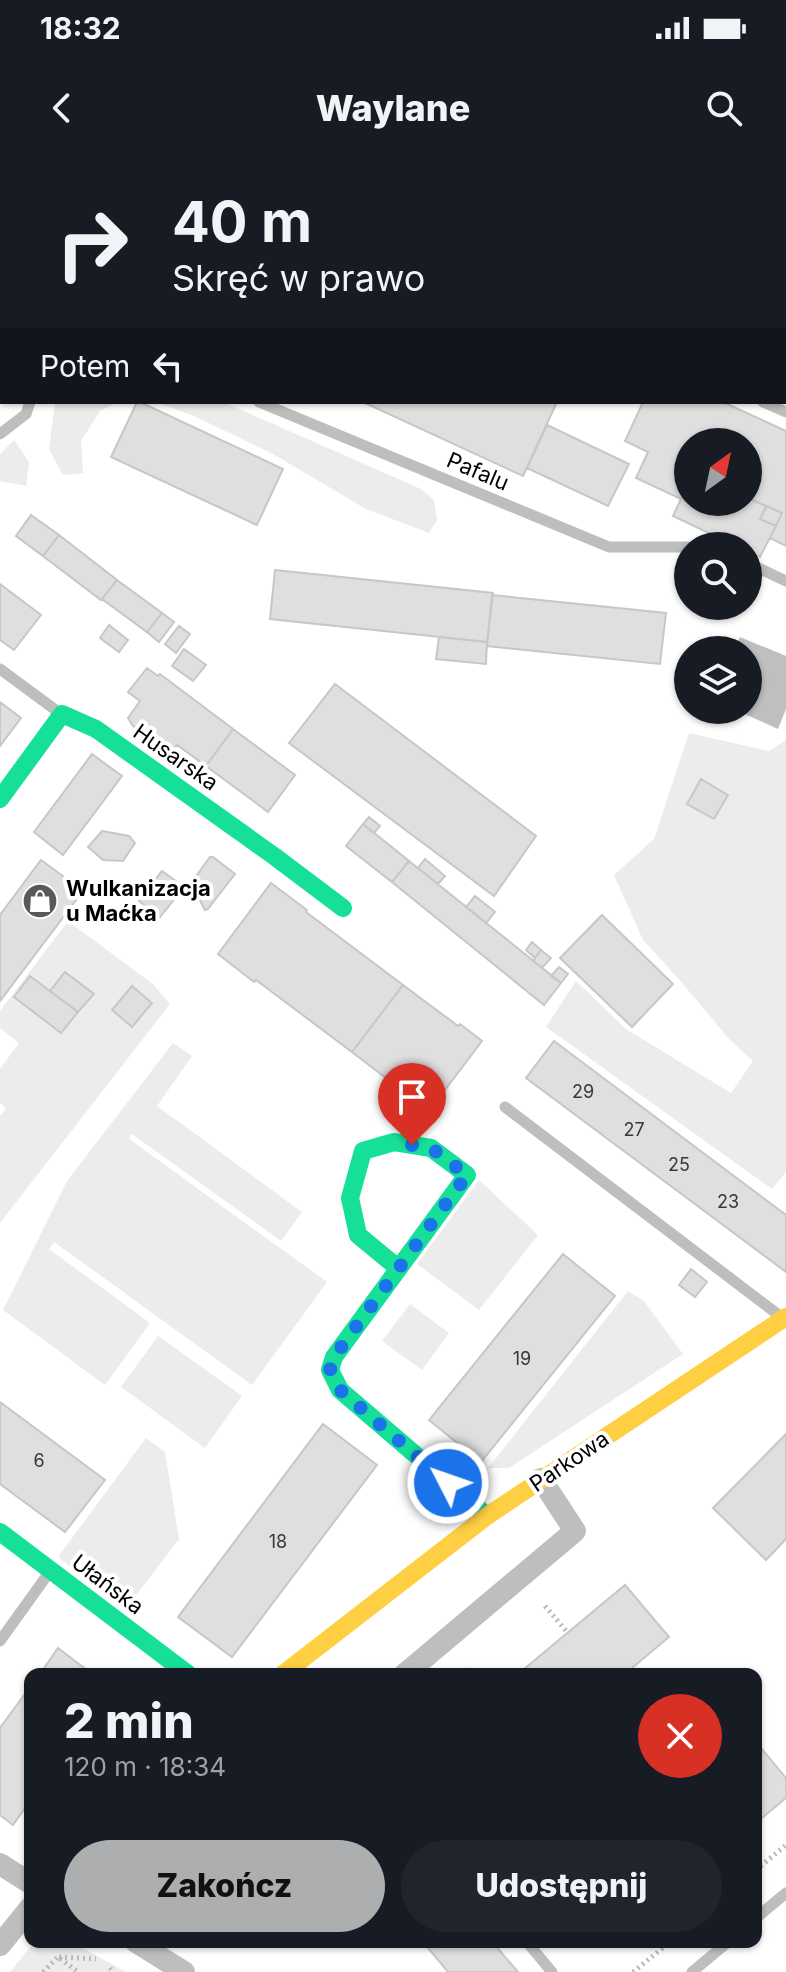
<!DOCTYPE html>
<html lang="pl">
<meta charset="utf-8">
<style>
:root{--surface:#171b24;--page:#20242c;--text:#f1f3f6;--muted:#9ea1a6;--accent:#adaeaf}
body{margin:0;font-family:Inter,sans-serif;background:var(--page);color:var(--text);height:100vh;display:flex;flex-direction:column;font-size:30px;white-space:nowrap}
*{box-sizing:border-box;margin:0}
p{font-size:26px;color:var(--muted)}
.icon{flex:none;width:44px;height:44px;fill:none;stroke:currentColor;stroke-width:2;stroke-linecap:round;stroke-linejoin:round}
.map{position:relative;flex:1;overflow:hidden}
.details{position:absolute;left:24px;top:1508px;width:738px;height:280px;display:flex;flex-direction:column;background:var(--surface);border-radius:16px;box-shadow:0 2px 6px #0004}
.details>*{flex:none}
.hud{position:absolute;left:0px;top:0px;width:786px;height:244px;box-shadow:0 2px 6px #0004;background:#171b24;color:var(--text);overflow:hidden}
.needle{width:52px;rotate:33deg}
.buttons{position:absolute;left:674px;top:268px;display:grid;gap:16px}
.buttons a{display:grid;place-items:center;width:88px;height:88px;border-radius:50%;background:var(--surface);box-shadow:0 2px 6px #0004;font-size:40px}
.pin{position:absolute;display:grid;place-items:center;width:68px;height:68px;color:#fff;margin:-82px -34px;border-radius:50% 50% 50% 0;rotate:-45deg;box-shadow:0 0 8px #0007}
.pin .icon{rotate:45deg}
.me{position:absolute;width:88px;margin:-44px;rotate:311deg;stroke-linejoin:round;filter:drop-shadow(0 0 6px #0008)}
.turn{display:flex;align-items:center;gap:28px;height:168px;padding:0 40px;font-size:36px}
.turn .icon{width:104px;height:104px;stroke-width:2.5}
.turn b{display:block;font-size:56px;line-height:68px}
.then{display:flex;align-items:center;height:76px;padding:0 40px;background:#0003;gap:16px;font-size:30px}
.round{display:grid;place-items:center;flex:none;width:84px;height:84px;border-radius:42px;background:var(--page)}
.overview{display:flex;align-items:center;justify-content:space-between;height:136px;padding:0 40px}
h1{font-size:48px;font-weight:800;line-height:60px}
.action{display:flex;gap:16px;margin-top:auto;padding:16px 40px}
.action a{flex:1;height:92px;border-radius:48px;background:var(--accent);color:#111;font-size:32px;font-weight:800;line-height:92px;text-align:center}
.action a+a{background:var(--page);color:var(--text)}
.status{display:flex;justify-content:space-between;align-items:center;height:56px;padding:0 40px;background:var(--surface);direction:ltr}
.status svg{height:22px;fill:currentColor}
header{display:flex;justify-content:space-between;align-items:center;height:104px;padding:0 40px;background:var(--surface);font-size:36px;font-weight:800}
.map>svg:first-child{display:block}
.green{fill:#ececec}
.water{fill:#bfbfbf}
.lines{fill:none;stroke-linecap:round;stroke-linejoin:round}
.stream{stroke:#bfbfbf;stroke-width:8}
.building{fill:#dfdfdf;stroke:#c7c7c7;stroke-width:2}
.path{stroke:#b9b9b9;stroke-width:5;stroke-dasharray:2 4;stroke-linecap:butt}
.lane{stroke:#bebebe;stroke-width:11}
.street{stroke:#bebebe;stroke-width:22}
.fast{stroke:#16e098;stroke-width:18}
.slow{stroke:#ffcf43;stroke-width:18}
.route{stroke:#1a73e8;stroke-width:14;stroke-dasharray:0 25.2}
.labels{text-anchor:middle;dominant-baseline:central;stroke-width:8;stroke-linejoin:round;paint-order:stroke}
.number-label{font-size:18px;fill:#383838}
.street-label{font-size:22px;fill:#000;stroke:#fff}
.poi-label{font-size:22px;font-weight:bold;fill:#000;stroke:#fff;text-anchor:start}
</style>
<div class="status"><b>18:32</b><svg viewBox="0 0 49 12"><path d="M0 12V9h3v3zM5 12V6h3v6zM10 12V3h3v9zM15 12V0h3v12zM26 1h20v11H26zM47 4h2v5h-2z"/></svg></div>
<header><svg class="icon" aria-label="back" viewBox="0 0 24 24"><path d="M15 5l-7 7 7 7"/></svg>Waylane<svg class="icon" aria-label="search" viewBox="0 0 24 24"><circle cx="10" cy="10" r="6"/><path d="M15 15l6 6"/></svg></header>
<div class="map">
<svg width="786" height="1812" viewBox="0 0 786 1812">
<rect width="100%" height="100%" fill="#fff"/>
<path class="green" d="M355,0H488L492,2H359Z
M627,0H786V76L784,75V2H631Z
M55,242H118L100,251L81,281L83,313L63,315L49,289Z
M156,242H223L421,329L434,340L437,360L429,373L366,349L273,294L194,256Z
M14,280L29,302L26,326L0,321V294Z
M689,573L769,591L786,580V1012L772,1029L546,867L576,821L626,869L731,933L753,901L729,879L678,818L643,780L614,715L654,679Z
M68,761L154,825L170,844L0,1063V956L6,948L0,943V909L19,883L0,868V851Z
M173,883L192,896L157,946L302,1052L281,1081L132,974L129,979L327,1122L252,1225L54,1082L49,1089L150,1163L105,1225L3,1150L67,1021Z
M479,1020L538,1075L479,1150L417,1104Z
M628,1131L644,1141L683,1194L509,1308H488Z
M410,1144L449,1173L422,1210L382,1181Z
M158,1176L242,1236L205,1288L121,1227Z
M146,1278L165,1292L179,1379L125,1450L58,1397Z
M46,1782H72L126,1812H10L31,1786Z"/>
<path class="water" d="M740,477L786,496V549L778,569L736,550H748V490H734Z"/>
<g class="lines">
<path class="stream" d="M784,39L786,40"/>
</g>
<path class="building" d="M112,0H174L172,2H111Z
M137,242H140L283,309L257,365L111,297Z
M363,242H557L523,316Z
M643,242H723L786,271V386L770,378L782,353L748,338V282H688V324L681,339L636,318L648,292L625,281Z
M547,265L629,304L608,346L527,308Z
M688,324V342H748V338L766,346L760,359L776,366L760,397L748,392V386H736L673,356Z
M767,346L782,353L776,366L760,359Z
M31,355L59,375L43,396L16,376Z
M59,375L117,420L101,440L43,396Z
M275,410L493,433L487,482L270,459Z
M117,420L162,453L147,472L102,439Z
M0,424L41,455L14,490L0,480Z
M492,435L666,453L660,504L487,486Z
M162,453L174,462L159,482L147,472Z
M109,465L128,480L119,492L100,478Z
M179,466L190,474L176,493L165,484Z
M439,477L487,482L486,504L436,499Z
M184,489L206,505L193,521L172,506Z
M147,508L158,516L160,514L233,569L206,606L177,585L171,593L133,566L128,558L140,541L128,532Z
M335,524L536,676L494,736L289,583Z
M0,542L21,558L0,586Z
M233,569L295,615L268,652L206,606Z
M92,594L122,616L63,695L34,672Z
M701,619L728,635L714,659L687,644Z
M369,657L380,666L374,673L363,664Z
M363,664L409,701L392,722L346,686Z
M102,671L129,676L135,683L123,701L103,700L88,687Z
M210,697H213L235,714L208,749L205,750L191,723Z
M425,699L445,716L438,724L418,708Z
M41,700L83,731L0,841V755Z
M409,701L561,823L544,845L392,722Z
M162,711L184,727L160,757L139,741Z
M271,723L307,750L306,752L403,825L352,892L256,820L254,822L218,794Z
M475,736L495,752L486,763L466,747Z
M602,755L673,824L632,867L560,798Z
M532,782L541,790L535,798L526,790Z
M541,790L551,798L542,808L533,801Z
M559,807L568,814L561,823L551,816Z
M65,812L94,834L78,852L50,831Z
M30,816L78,852L61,873L14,837Z
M403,825L458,866L460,864L482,881L429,951L352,892Z
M132,826L152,843L132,867L112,850Z
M554,881L786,1055V1112L526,918Z
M563,1094L615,1136L481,1302L429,1260Z
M691,1109L707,1122L695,1137L679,1125Z
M0,1242L105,1320L65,1372L0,1324Z
M323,1264L377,1305L232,1497L178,1457Z
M786,1274V1379L766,1400L713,1348Z
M625,1425L669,1477L625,1514H518Z
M58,1488L87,1510L93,1514H40Z
M30,1527V1641L13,1665L0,1655V1568Z
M756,1582L786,1618V1638L756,1663Z
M423,1782H497L494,1784L518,1812H448Z"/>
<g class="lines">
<path class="path" d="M471,0L475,2
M784,151L786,152
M545,1446L568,1473
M469,1509L473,1514
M756,1699L761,1706
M756,1710L786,1685
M59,1797L96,1799
M110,1808L113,1812
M43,1812L58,1797L78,1812
M633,1812L670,1782"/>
<path class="lane" d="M258,0L260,2
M44,2L45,0
M0,62L2,59
M0,105L2,108
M259,242L609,387H688
M763,242L786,252
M0,274L26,254L30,242
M748,403L786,421
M0,509L61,554
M505,947L780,1156
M0,1481L48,1414
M756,1758L786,1733
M527,1782L552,1812
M692,1812L728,1782"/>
<path class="street" d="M405,1514L575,1371L541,1319
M0,1704L30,1723
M136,1782L184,1812
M0,1785L30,1748"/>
<path class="fast" d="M565,0L569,2
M0,639L62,554L96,569L274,696L343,748
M398,1108L358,1075L350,1038L363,991L394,982L431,988L467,1015L334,1197L330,1210L340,1230L487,1356
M0,1372L188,1514"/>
<path class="slow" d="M784,106L786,107
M283,1514L487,1356L786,1157"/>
</g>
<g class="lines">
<path class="route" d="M412,985L431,988L467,1015L334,1197L330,1210L340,1230L448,1323"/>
</g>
<defs>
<symbol id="shop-disc" viewBox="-11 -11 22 22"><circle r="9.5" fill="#595959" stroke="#fff"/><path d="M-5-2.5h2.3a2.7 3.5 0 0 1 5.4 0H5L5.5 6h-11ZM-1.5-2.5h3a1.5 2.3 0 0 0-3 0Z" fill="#fff"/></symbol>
</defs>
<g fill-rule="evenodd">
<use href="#shop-disc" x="20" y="721" width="40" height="40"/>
</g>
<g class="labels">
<g class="number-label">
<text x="583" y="931">29</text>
<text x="634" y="969">27</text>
<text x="679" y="1004">25</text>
<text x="728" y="1041">23</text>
<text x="522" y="1198">19</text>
<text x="39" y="1300">6</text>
<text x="278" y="1381">18</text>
</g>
<g class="street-label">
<text transform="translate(478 311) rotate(23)">Pafalu</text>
<text transform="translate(176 597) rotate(35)">Husarska</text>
<text transform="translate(569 1301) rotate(-34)">Parkowa</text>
<text transform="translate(108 1424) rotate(37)">Ułańska</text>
</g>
<g class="poi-label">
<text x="66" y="728">Wulkanizacja<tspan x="66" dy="25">u Maćka</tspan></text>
</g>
</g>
</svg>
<div class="buttons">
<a><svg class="needle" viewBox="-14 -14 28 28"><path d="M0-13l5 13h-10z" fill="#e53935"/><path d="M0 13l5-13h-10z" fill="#9ea1a6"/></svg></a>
<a><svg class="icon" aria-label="search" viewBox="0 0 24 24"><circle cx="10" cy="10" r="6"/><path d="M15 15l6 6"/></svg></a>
<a><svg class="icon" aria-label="layers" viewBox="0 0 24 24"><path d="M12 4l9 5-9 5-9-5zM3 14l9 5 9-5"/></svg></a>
</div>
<div class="pin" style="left:412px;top:985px;background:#d93025"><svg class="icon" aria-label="arrive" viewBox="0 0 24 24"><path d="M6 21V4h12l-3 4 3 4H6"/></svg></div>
<svg class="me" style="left:448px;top:1323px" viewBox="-20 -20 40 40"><circle r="17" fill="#1a73e8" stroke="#fff" stroke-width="3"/><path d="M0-11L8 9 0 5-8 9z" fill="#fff"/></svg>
<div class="hud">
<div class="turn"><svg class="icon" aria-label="right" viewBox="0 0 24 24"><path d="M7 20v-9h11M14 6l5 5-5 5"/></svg><div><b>40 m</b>Skręć w prawo</div></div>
<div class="then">Potem<svg class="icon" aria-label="left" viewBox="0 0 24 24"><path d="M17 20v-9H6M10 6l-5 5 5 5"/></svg></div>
</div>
<section class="details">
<div class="overview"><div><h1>2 min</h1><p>120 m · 18:34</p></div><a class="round" style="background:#d93025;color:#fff"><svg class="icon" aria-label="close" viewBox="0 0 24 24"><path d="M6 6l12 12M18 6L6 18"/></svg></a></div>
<div class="action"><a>Zakończ</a><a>Udostępnij</a></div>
</section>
</div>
